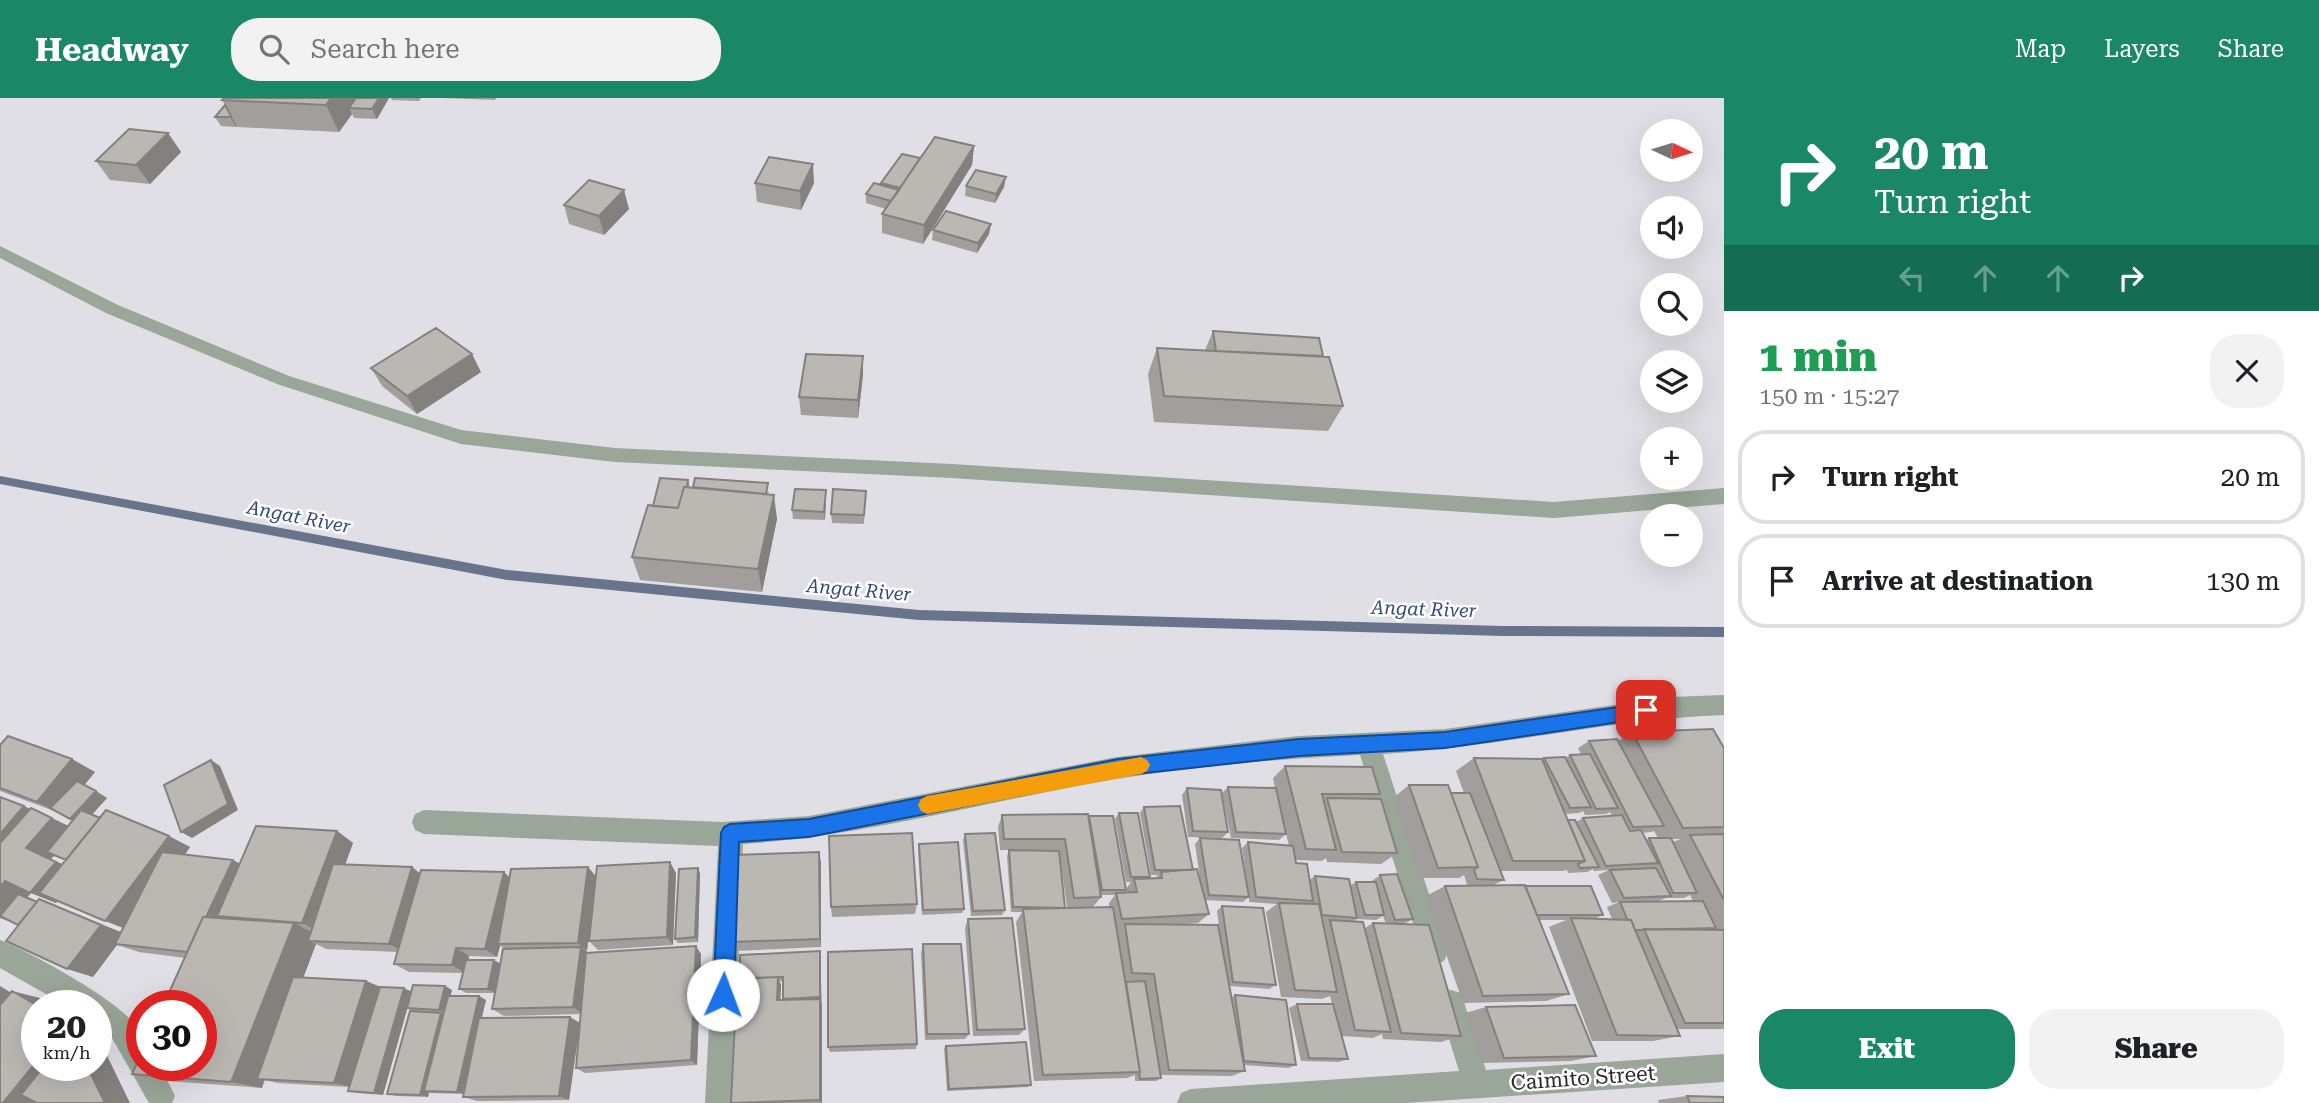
<!DOCTYPE html>
<meta charset="utf-8">
<style>
:root{--surface:#fff;--page:#f2f2f2;--text:#202124;--muted:#757577;--line:#e0e0e0;--accent:#1a8866}
body{margin:0;font-family:"Roboto Serif",serif;background:var(--page);color:var(--text);height:100vh;display:flex;flex-direction:column;font-size:26px;white-space:nowrap}
*{box-sizing:border-box;margin:0}
p{font-size:23px;color:var(--muted)}
.icon{flex:none;width:38px;height:38px;fill:none;stroke:currentColor;stroke-width:2;stroke-linecap:round;stroke-linejoin:round}
.map{position:relative;flex:1;overflow:hidden}
.details{display:flex;flex-direction:column;background:var(--surface);width:595px}
.details>*{flex:none}
.hud{background:#1a8866;color:#fff;overflow:hidden}
.needle{width:46px;rotate:94deg}
.controls{position:absolute;left:1640px;top:21px;display:grid;gap:14px}
.controls a{display:grid;place-items:center;width:63px;height:63px;border-radius:50%;background:var(--surface);box-shadow:0 7px 28px #0002;font-size:35px}
.speed{position:absolute;left:21px;top:892px;display:flex;gap:14px;font-size:35px;font-weight:700;text-align:center}
.speed>*{display:grid;place-content:center;width:91px;height:91px;border-radius:50%;background:var(--surface);box-shadow:0 7px 28px #0002;line-height:1}
.speed small{font-size:18px;font-weight:400}
.speed .limit{border:10px solid #d22;background:#fff;color:#111}
.pin{position:absolute;display:grid;place-items:center;width:60px;height:60px;color:#fff;margin:-30px;border-radius:14px;box-shadow:0 4px 10px #0006}
.me{position:absolute;width:77px;margin:-38px;rotate:2deg;stroke-linejoin:round;filter:drop-shadow(0 0 5px #0008)}
.turn{display:flex;align-items:center;gap:24px;height:147px;padding:0 35px;font-size:32px}
.turn .icon{width:91px;height:91px;stroke-width:2.5}
.turn b{display:block;font-size:49px;line-height:60px}
.lanes{display:flex;align-items:center;height:66px;padding:0 35px;background:#0003;justify-content:center;gap:35px;direction:ltr}
.lanes .off{opacity:.35}
.round{display:grid;place-items:center;flex:none;width:74px;height:74px;border-radius:28px;background:var(--page)}
.overview{display:flex;align-items:center;justify-content:space-between;height:119px;padding:0 35px}
h1{font-size:42px;font-weight:800;line-height:52px;color:#1e9e55}
.action{display:flex;gap:14px;margin-top:auto;padding:14px 35px}
.action a{flex:1;height:80px;border-radius:28px;background:var(--accent);color:#fff;font-size:28px;font-weight:800;line-height:80px;text-align:center}
.action a+a{background:var(--page);color:var(--text)}
ul{padding:0;list-style:none}
li{display:flex;align-items:center;gap:21px;height:94px;margin:0 14px 10px;padding:0 21px;border:4px solid var(--line);border-radius:28px}
li div{flex:1}
li b{display:block;font-size:26px}
li em{font-style:normal}
header{display:flex;align-items:center;gap:42px;box-sizing:border-box;height:98px;padding:0 35px;background:var(--accent);color:#fff}
header strong{font-size:33px}
nav{display:flex;gap:38px;margin-inline-start:auto;font-size:24px}
.search{width:490px;height:63px;background:var(--page);display:flex;align-items:center;gap:18px;box-sizing:border-box;padding:0 24px;border-radius:28px;color:var(--muted);font-size:26px}
main{display:flex;flex:1;min-height:0}
.map>svg:first-child{display:block}
.lines{fill:none;stroke-linecap:round;stroke-linejoin:round}
.stream{fill:#67748c;fill-rule:evenodd}
.street{fill:#9aa697;fill-rule:evenodd}
.wall{fill:#a19e9b;fill-rule:evenodd}
.shaded-wall{fill:#83817e}
.building{fill:#bbb8b4;stroke:#83817e;stroke-width:2}
.route{fill:#1a73e8;stroke:#114b97;stroke-width:2}
.slow{fill:#f59e0b}
.labels{text-anchor:middle;dominant-baseline:central;stroke-width:5;stroke-linejoin:round;paint-order:stroke}
.water-label{font-size:19px;font-style:italic;fill:#334b7a;stroke:#fff}
.near-street-label{font-size:21px;fill:#29292b;stroke:#fff}
</style>
<header>
<strong>Headway</strong>
<div class="search"><svg class="icon" aria-label="search" viewBox="0 0 24 24"><circle cx="10" cy="10" r="6"/><path d="M15 15l6 6"/></svg>Search here</div>
<nav><a>Map</a><a>Layers</a><a>Share</a></nav>
</header>
<main>
<div class="map">
<svg width="1724" height="1005" viewBox="0 0 1724 1005">
<rect width="100%" height="100%" fill="#e0dfe5"/>
<g class="lines">
<path class="stream" d="M0,378L507,472L919,512L1503,528L1724,529V539L1503,538L919,522L507,482L0,386Z"/>
<path class="street" d="M0,148L118,207L289,278L461,332L615,350L952,366L1554,404L1724,390V406L1554,420L952,380L615,364L461,346L277,286L106,215L0,160Z
M1724,597V617C1609,621 1497,650 1383,656L1448,854L1444,863L1435,867L1426,863L1422,854L1360,657C1279,661 1196,668 1116,681C991,702 869,738 743,746L733,1005H705L718,748L424,736L415,732L412,724L415,716L424,712L722,724L809,718L1117,659L1299,638L1445,631L1670,599Z
M0,842C30,854 129,907 141,935C144,944 142,958 142,968H160L175,998L172,1005H149L112,940L96,928V908H67L0,870Z
M1451,892L1461,895L1486,972L1724,956V984L1405,1005H1177L1181,995L1191,991L1459,973L1438,905L1441,895Z"/>
</g>
<path class="wall" d="M389,0L377,21L354,20L352,16L339,34L238,29L237,28L236,29L221,28L215,19L225,7L222,2Z
M391,0H421L419,3L392,2Z
M443,0H496L495,2Z
M168,35L181,54L150,86L110,82L96,63Z
M974,48L972,67L923,146L882,135V116L886,111L866,105V96L881,87V85L920,60Z
M755,85H814L801,112L757,104Z
M966,88L1004,89L995,105L965,98Z
M564,107L629,111L604,137L569,126Z
M933,132L989,136L977,155L932,142Z
M1213,233L1323,258L1343,308L1328,333L1154,324L1148,276L1157,250L1205,252Z
M371,270L481,274L417,316L382,288Z
M863,277L858,320L801,317L799,299Z
M688,382L690,389L769,394L768,396L777,421L762,494L640,482L632,459Z
M826,392L825,422L793,421L792,412Z
M866,393L864,426L832,425L831,416Z
M1632,634L1724,650V931H1678L1680,938L1653,943H1592L1549,829L1566,822H1539L1569,896L1546,903L1463,905L1426,798L1445,788H1525L1603,817L1594,821H1612L1607,809L1619,804L1612,805L1598,777L1609,772L1594,773L1593,771L1587,774L1568,775L1567,772L1563,773H1500L1504,782L1493,787H1467L1464,777L1459,780H1420L1393,700L1409,687L1451,695H1464L1456,673L1474,660L1542,661L1544,660H1565L1570,657L1581,656L1578,650L1589,643H1618ZM1583,713L1585,717L1606,716L1610,714L1612,718L1583,720L1576,724L1568,722L1565,716L1579,715ZM1654,733L1658,740H1649L1646,742L1642,735L1651,734ZM1672,741H1681L1673,744ZM1690,797L1693,803L1624,804L1658,803L1666,800H1684Z
M0,647L95,674L84,687L107,700L92,717L190,749L185,757L240,766L337,733L353,745L345,767L412,769L420,776L504,774L510,780L588,769L596,779L676,775L673,847L598,852L589,843L592,812L586,853L588,855L701,856L697,967L585,975L576,970L579,933L569,1002L477,1003L463,999L464,996L429,995L428,999L396,998L387,996L415,914L407,910L383,997L357,995L348,993L349,989L277,985L265,982L262,990L168,983L132,976L185,860L139,854L117,847L93,879L18,827L0,820V699L68,728L73,723L57,714L0,693ZM55,757L66,762L62,766L51,761ZM31,795L56,805L57,802L123,830L121,834L39,801L37,803L27,799ZM316,846L326,851L398,854L394,866L409,874L463,875L459,891L466,895H495L492,911L504,918L581,916L580,925L481,920L486,902L479,898H450L452,892L445,888L412,893L380,889L366,883L303,880ZM500,848L504,850L500,866L494,862H469V858L497,859Z
M1285,668L1380,696L1375,701L1397,755L1381,766L1327,764L1326,760L1322,763L1296,762V765L1309,782L1315,778L1350,788L1356,784H1373L1372,783L1380,777L1413,821L1404,826H1398L1461,938L1441,944L1383,941L1382,936L1373,940L1342,938L1348,961L1339,964L1301,963L1289,910L1297,906H1332L1330,898L1322,901L1281,899L1266,814L1277,806L1249,804V799L1243,804L1205,802L1209,816L1198,825L1177,827L1220,836L1217,813L1222,808L1276,887L1269,891L1230,888L1232,899L1235,897L1296,967L1288,970L1244,967L1245,973L1232,978L1161,977V980L1156,983H1135V977L1127,980L1034,983L1016,824L1022,814H1011L1007,758L1009,752H1000L998,729L1002,717L1088,720L1089,718L1126,791L1131,784H1126L1115,721L1119,715L1150,779L1149,780H1155L1158,777H1151L1140,715L1144,709L1193,772L1201,787L1195,746L1200,740L1248,792L1242,750L1248,744L1289,748L1280,711L1286,736L1279,742L1231,740L1222,695L1228,689L1275,690L1273,680ZM1022,752H1059L1067,809H1093L1101,799V797H1115L1109,805V809L1065,810ZM1383,818L1386,826L1373,825L1365,830L1353,823L1357,821L1376,822Z
M1187,690L1228,734L1222,740L1188,739L1182,697Z
M965,736L1005,812L1002,817L971,818L963,742Z
M919,746L964,811L962,815L922,817L918,751Z
M821,764V849L735,853L730,844Z
M700,775L698,844L678,845L675,841Z
M917,806L915,816L832,819L831,809Z
M968,821L1025,931L1019,937L973,938L965,830Z
M923,846L969,936L965,941L925,942L921,855Z
M820,853L822,908V1005H732L740,881ZM779,883H783V902H780L781,887Z
M1486,909L1596,958L1571,963L1482,965L1465,915Z
M917,946L916,951L830,954L828,949Z
M946,948L1031,987L1028,989L947,993L944,950Z
M1687,998L1724,1005H1659L1658,1002Z"/>
<path class="shaded-wall" d="M331,0H363L349,10L352,16L339,34L326,7Z
M379,0H389L377,21L372,11Z
M231,18L237,28L236,29L230,19Z
M168,35L181,54L150,86L136,67Z
M974,48L972,67L923,146L924,127Z
M813,66L814,85L801,112L800,93Z
M1006,79L1004,89L995,105L996,96Z
M624,92L629,111L604,137L599,118Z
M991,126L989,136L977,155L978,145Z
M472,256L481,274L417,316L407,298Z
M863,258V277L858,320V302Z
M826,392V401L825,422L824,414Z
M774,397L777,421L762,494L758,471Z
M72,661L95,674L61,716L37,704Z
M211,662L220,668L238,712L192,740L181,734Z
M96,693L107,700L82,727L70,721Z
M24,708L49,720L0,778V736Z
M52,720L77,732L51,761L81,775L56,805L31,795L8,822L0,820V789L26,750Z
M337,733L353,745L320,834L302,825Z
M169,738L190,749L129,832L105,823Z
M819,754L821,764V849L820,841Z
M233,762L252,772L217,818L229,823L189,854Z
M670,764L676,775L673,847L667,839Z
M412,769L426,780L404,854L389,846Z
M588,769L597,780L587,853L578,845Z
M698,770L700,775L698,844L695,839Z
M504,774L515,785L498,846L500,848L497,859L485,851Z
M39,801L125,836L93,879L67,871Z
M294,825L319,838L308,843L316,846L265,981H257L264,982L262,990L231,984Z
M696,848L701,856L697,967L691,962Z
M581,849L591,857L583,916L573,909Z
M456,850L469,858L465,875L452,867Z
M494,862L501,866L495,895L488,891Z
M778,879L781,887L780,909L777,902Z
M366,883L383,890L352,989L334,985Z
M0,888L26,904L0,934Z
M445,888L452,892L446,915L439,912Z
M404,890L412,894L383,997L374,995Z
M12,893L40,900L54,908H38Z
M479,898L486,902L464,996L457,994Z
M820,901L822,908V1005L820,1002Z
M441,915L449,918L424,993L429,995L428,999L420,997Z
M570,919L580,925L569,1002L559,998Z
M96,939H98L130,1005H105L87,968H96Z
M37,963V968H65L36,1005H3Z"/>
<path class="building" d="M224,0H331L326,7L222,2Z
M356,0H379L372,11L349,10Z
M225,7L231,18L230,19H215Z
M129,31L168,35L136,67L96,63Z
M935,39L974,48L924,127L882,116Z
M902,56L920,60L900,90L881,85Z
M769,59L813,66L800,93L755,85Z
M976,72L1006,79L996,96L966,88Z
M589,82L624,92L599,118L564,107Z
M874,85L899,92L891,103L866,96Z
M946,113L991,126L978,145L933,132Z
M436,230L472,256L407,298L371,270Z
M1213,233L1319,240L1323,258L1216,253Z
M1157,250L1329,259L1343,308L1164,298Z
M806,256L863,258L858,302L799,299Z
M660,380L688,382L687,389H684L678,410L653,408Z
M695,380L768,385L766,396L693,389Z
M684,389L774,397L758,471L632,459L648,407L678,410Z
M795,391L826,392L824,414L792,412Z
M833,391L866,393L864,417L831,416Z
M1713,631L1724,650V729L1683,730L1632,634Z
M8,638L72,661L37,704L0,690V647Z
M1617,641L1664,728L1633,729L1589,643Z
M1590,656L1618,710L1596,711L1570,657Z
M1565,659L1591,709L1570,710L1544,660Z
M1474,660L1542,661L1585,763H1513Z
M211,662L228,706L181,734L164,687Z
M1285,668L1372,669L1380,696H1322L1336,752L1306,751Z
M77,683L96,693L70,721L50,710Z
M1409,687H1448L1478,769L1438,770Z
M1228,689L1276,690L1286,736L1236,734Z
M1187,690L1221,692L1228,734L1193,733Z
M1451,695H1470L1504,782L1477,781L1474,772L1478,769Z
M0,699L24,708L0,736Z
M1327,700L1381,701L1397,755L1342,754Z
M1180,708L1193,772H1155L1144,709Z
M31,710L52,720L26,750L56,764L30,795L5,783L0,789V745Z
M81,712L100,720L66,762L47,754Z
M106,712L169,738L105,823L39,795Z
M1119,715H1138L1150,779H1131Z
M1088,716L1101,799L1074,800L1065,741H1004L1002,717Z
M1622,717L1630,733L1641,732L1658,765L1606,768L1583,720Z
M1089,718H1113L1126,792H1102Z
M1568,722H1575L1599,769L1580,770L1578,766L1585,763Z
M256,728L337,733L302,825L217,818Z
M912,735L917,806L831,809L829,738Z
M995,735L1005,812L973,813L965,736Z
M1724,736V802L1690,737Z
M1200,740L1239,742L1249,799L1209,797Z
M1649,740H1671L1697,795H1673Z
M958,744L964,811L923,812L919,746Z
M1248,744L1293,748L1296,765L1307,766L1313,803L1256,799Z
M1009,752L1059,753L1065,810L1013,809Z
M162,754L233,762L206,819H203L187,854L115,846Z
M819,754L820,841L730,844L733,757Z
M670,764L667,839L589,843L597,768Z
M333,766L412,769L389,846L308,843Z
M588,769L578,845L498,846L511,771Z
M698,770L695,839L675,841L679,771Z
M1656,770L1671,798L1624,800L1610,772Z
M1197,771L1209,816L1122,821L1116,795L1137,794L1134,781L1162,780L1161,774Z
M421,772L504,774L485,851L456,850L452,867L394,866Z
M1397,776L1413,821L1395,822L1380,777Z
M1315,778L1349,781L1357,820L1322,817Z
M1356,784H1376L1384,817H1365Z
M1525,787L1569,896L1483,898L1445,788Z
M1525,788H1591L1603,817H1537Z
M18,796L37,804L18,827L0,818Z
M39,801L101,827L67,871L6,843Z
M1703,803L1716,830L1635,832L1631,822L1627,821L1620,804Z
M1279,805L1319,806L1337,894L1295,892Z
M1222,808L1263,810L1276,887L1233,884Z
M1113,809L1140,974L1043,977L1023,811Z
M203,819L294,825L231,984L132,976L142,955V968H201V908H163Z
M1012,820L1025,931L977,932L968,821Z
M1571,820L1631,822L1680,938L1617,937Z
M1330,822L1363,824L1391,934L1355,932Z
M1373,825L1429,827L1461,938L1401,935Z
M1125,826L1218,827L1245,973L1169,972L1154,876L1132,875Z
M1644,831L1724,832V925H1685Z
M923,846H961L969,936H927Z
M696,848L691,962L576,970L586,855Z
M581,849L573,909L492,911L503,851Z
M912,851L917,946L828,949V854Z
M820,853V899L783,901V879L740,880V857Z
M466,862H494L488,891H459Z
M293,879L366,883L334,985L257,981Z
M778,879L777,902L820,901V1002L731,1005L737,881Z
M1145,883L1161,980L1140,981L1139,974H1140L1126,884Z
M413,887L445,888L439,912L407,910Z
M380,889L404,890L374,995L348,993Z
M12,893L38,908H37V963L3,1005H0V907Z
M1235,897L1286,902L1296,967L1244,963Z
M448,898H479L457,994L424,993Z
M1297,906H1333L1348,961L1309,960Z
M1575,907L1596,958L1504,960L1486,909Z
M410,913L441,915L420,997L387,996Z
M570,919L559,998L463,999L479,920Z
M1026,944L1031,987L949,991L946,948Z
M44,968H87L105,1005H37L21,997Z
M1687,998L1724,999V1005H1690Z"/>
<path class="route" d="M1646,605L1655,612L1646,620L1445,650L1299,658L1118,678L809,739L739,744L734,897L731,904L723,907L716,904L713,897L721,735L724,729L730,726L809,721L1118,661L1299,641L1445,634Z"/>
<path class="slow" d="M1141,659L1147,662L1150,667L1147,673L1141,676L927,716L921,713L918,707L921,701L927,698Z"/>
<g class="labels">
<g class="water-label">
<text transform="translate(299 419) rotate(11)">Angat River</text>
<text transform="translate(859 492) rotate(5)">Angat River</text>
<text transform="translate(1424 511) rotate(2)">Angat River</text>
</g>
<g class="near-street-label">
<text transform="translate(1583 980) rotate(-4)">Caimito Street</text>
</g>
</g>
</svg>
<div class="controls">
<a><svg class="needle" viewBox="-14 -14 28 28"><path d="M0-13l5 13h-10z" fill="#e53935"/><path d="M0 13l5-13h-10z" fill="#757577"/></svg></a>
<a><svg class="icon" aria-label="sound" viewBox="0 0 24 24"><path d="M4 9h4l5-4v14l-5-4H4zM17 9q2 3 0 6"/></svg></a>
<a><svg class="icon" aria-label="search" viewBox="0 0 24 24"><circle cx="10" cy="10" r="6"/><path d="M15 15l6 6"/></svg></a>
<a><svg class="icon" aria-label="layers" viewBox="0 0 24 24"><path d="M12 4l9 5-9 5-9-5zM3 14l9 5 9-5"/></svg></a>
<a>+</a>
<a>−</a>
</div>
<div class="speed"><div>20<small>km/h</small></div><div class="limit">30</div></div>
<div class="pin" style="left:1646px;top:612px;background:#d93025"><svg class="icon" aria-label="arrive" viewBox="0 0 24 24"><path d="M6 21V4h12l-3 4 3 4H6"/></svg></div>
<svg class="me" style="left:723px;top:897px" viewBox="-20 -20 40 40"><circle r="19" fill="#fff"/><path d="M0-13L10 11 0 6-10 11z" fill="#1a73e8"/></svg>
</div>
<section class="details">
<div class="hud">
<div class="turn"><svg class="icon" aria-label="right" viewBox="0 0 24 24"><path d="M7 20v-9h11M14 6l5 5-5 5"/></svg><div><b>20 m</b>Turn right</div></div>
<div class="lanes"><svg class="icon off" aria-label="left" viewBox="0 0 24 24"><path d="M17 20v-9H6M10 6l-5 5 5 5"/></svg><svg class="icon off" aria-label="ahead" viewBox="0 0 24 24"><path d="M12 20V5M6 11l6-6 6 6"/></svg><svg class="icon off" aria-label="ahead" viewBox="0 0 24 24"><path d="M12 20V5M6 11l6-6 6 6"/></svg><svg class="icon" aria-label="right" viewBox="0 0 24 24"><path d="M7 20v-9h11M14 6l5 5-5 5"/></svg></div>
</div>
<div class="overview"><div><h1>1 min</h1><p>150 m · 15:27</p></div><a class="round"><svg class="icon" aria-label="close" viewBox="0 0 24 24"><path d="M6 6l12 12M18 6L6 18"/></svg></a></div>
<ul>
<li><svg class="icon" aria-label="right" viewBox="0 0 24 24"><path d="M7 20v-9h11M14 6l5 5-5 5"/></svg><div><b>Turn right</b></div><em>20 m</em></li>
<li><svg class="icon" aria-label="arrive" viewBox="0 0 24 24"><path d="M6 21V4h12l-3 4 3 4H6"/></svg><div><b>Arrive at destination</b></div><em>130 m</em></li>
</ul>
<div class="action"><a>Exit</a><a>Share</a></div>
</section>
</main>
